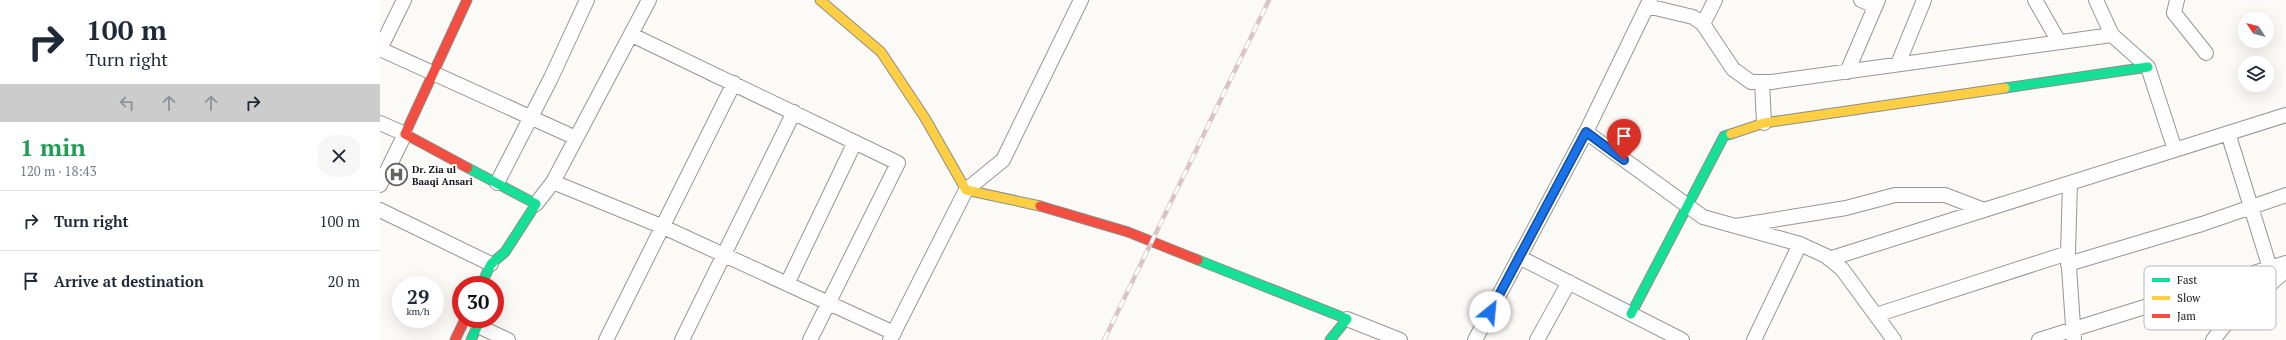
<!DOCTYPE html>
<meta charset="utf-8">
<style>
:root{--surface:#fff;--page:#f6f6f7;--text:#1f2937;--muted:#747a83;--line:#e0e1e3}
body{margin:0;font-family:"PT Serif",serif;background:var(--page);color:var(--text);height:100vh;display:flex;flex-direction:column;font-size:15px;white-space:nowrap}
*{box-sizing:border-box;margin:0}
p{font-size:13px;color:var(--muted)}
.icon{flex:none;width:22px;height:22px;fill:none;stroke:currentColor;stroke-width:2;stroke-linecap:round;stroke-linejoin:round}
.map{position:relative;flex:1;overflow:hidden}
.details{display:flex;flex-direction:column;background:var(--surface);width:380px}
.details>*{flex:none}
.hud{background:#fff;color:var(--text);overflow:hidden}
.needle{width:26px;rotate:305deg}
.tools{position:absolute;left:1858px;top:12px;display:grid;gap:8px}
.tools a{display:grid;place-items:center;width:36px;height:36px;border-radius:50%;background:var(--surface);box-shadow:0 4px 16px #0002;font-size:20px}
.speed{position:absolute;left:12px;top:276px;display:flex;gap:8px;font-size:20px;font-weight:700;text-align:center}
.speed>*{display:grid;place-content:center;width:52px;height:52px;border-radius:50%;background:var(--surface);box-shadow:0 4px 16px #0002;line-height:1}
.speed small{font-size:10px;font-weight:400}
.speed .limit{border:6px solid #d22;background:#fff;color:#111}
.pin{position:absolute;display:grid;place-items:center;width:34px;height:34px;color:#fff;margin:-41px -17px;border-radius:50% 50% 50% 0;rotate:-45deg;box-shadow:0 0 4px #0007}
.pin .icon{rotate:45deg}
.me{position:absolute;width:44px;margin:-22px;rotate:28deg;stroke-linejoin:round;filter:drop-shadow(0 0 3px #0008)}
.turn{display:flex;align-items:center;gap:14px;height:84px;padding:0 20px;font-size:18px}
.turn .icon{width:52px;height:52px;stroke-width:2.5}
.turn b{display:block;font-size:28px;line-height:34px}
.lanes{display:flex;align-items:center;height:38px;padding:0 20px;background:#0003;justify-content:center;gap:20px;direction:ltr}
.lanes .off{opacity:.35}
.round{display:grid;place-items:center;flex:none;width:42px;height:42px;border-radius:16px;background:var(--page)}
.head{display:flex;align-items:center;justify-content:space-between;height:68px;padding:0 20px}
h1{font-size:24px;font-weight:700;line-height:30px;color:#1e9e55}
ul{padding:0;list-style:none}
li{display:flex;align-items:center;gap:12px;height:60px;padding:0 20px;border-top:1px solid var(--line)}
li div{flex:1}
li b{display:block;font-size:15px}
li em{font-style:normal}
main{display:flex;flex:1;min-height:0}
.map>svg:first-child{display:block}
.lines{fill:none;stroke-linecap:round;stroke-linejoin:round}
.street-casing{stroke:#979695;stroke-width:16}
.fast-casing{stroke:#8d8d8b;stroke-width:11}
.slow-casing{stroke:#8d8d8b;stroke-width:11}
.jam-casing{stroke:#8d8d8b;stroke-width:11}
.street{stroke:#fffefe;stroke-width:14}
.fast{stroke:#16e098;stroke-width:9}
.slow{stroke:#ffcf43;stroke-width:9}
.jam{stroke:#f24e42;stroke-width:9}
.rail-casing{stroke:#dac4c8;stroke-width:4.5}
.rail{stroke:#fff;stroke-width:3;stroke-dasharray:9;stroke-linecap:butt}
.route-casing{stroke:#114b97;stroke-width:10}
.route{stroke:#1a73e8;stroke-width:7}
.labels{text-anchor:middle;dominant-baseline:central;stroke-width:4;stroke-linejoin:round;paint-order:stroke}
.poi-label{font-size:10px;font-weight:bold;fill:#111;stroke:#fff;text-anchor:start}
.key{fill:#fff;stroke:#b8b8b8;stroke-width:1}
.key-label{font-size:11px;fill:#111}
</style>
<main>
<section class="details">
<div class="hud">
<div class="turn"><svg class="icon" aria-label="right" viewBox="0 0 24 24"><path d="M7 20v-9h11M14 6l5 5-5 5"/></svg><div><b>100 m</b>Turn right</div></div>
<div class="lanes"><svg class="icon off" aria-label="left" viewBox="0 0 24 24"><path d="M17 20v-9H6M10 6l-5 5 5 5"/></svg><svg class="icon off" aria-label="ahead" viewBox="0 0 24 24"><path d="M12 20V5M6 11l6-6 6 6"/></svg><svg class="icon off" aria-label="ahead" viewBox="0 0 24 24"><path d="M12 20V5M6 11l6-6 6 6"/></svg><svg class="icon" aria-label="right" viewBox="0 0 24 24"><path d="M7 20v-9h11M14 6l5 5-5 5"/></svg></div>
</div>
<div class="head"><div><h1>1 min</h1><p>120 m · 18:43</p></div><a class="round"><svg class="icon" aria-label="close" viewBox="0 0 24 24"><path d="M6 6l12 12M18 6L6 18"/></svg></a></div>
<ul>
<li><svg class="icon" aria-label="right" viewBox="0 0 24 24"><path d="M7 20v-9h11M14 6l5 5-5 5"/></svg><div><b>Turn right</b></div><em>100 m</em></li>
<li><svg class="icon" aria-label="arrive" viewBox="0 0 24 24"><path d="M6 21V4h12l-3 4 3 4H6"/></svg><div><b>Arrive at destination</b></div><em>20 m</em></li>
</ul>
</section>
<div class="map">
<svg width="1906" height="340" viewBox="0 0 1906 340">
<rect width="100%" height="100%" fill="#fcfaf7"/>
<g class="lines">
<defs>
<path id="street" d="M1481,0L1495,6
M1655,0L1679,42
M1716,0L1732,35L1768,67L1795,150
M1797,0L1794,13L1826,53
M1267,6L1313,17L1323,24L1353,69L1371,82H1391L1732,35
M1323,24L1335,0
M252,35L518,163L430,340
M0,49L196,138
M0,49L24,0
M1518,64L1544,0
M1467,72L1498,0
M1382,82L1384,123
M0,123L25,134L0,185
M1206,132L1323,217L1420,244L1446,256L1462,269L1514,340
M1848,133L1890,268
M173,182L281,226L514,333
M117,183L171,78L207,0
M1690,183L1688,253L1694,340
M156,204L173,182L269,0
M0,210L111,264
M1356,226L1466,208L1515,195H1565L1604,210L1906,115
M1139,257L1302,340
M1449,259L1604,210
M1688,264L1822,224L1906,195
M407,284L475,142
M1496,315L1688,253
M967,319L1020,340
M98,326L128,340
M226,340L354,83
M302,340L414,112
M510,340L586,190L623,160L701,0
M1095,340L1206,132L1270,0
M1157,340L1189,282
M1374,340L1420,244
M1659,340L1906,263
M1833,340L1844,326L1906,270"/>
<path id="fast" d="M1625,88L1768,67
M88,168L156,204L125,252L111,264L101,285
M818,260L967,319L950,340
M1251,314L1344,136L1351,134
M91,340L101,319"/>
<path id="slow" d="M440,0L501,52L545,118L586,190L660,206
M1351,134L1384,123L1625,88"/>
<path id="jam" d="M87,0L25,134L88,168
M660,206L748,232L818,260
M75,340L85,319"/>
</defs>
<use href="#street" class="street-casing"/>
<use href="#fast" class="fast-casing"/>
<use href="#slow" class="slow-casing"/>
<use href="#jam" class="jam-casing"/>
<use href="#street" class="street"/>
<use href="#fast" class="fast"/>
<use href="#slow" class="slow"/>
<use href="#jam" class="jam"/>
<defs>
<path id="rail" d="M724,340L889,0"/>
</defs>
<use href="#rail" class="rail-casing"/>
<use href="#rail" class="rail"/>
</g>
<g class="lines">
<defs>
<path id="route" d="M1110,312L1206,132L1244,160"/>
</defs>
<use href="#route" class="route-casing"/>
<use href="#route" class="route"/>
</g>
<defs>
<symbol id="hospital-ring" viewBox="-11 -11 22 22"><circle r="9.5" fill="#fff" stroke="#636362" stroke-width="1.5"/><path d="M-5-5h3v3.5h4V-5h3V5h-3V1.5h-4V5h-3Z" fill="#636362"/></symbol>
</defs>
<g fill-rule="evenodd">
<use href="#hospital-ring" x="4" y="162" width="25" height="25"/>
</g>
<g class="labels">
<g class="poi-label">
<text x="32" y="169">Dr. Zia ul<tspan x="32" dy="12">Baaqi Ansari</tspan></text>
</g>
</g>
<rect x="1764" y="266" width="132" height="64" rx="6" class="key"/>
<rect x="1772" y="278" width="18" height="4" fill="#16e098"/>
<rect x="1772" y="296" width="18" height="4" fill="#ffcf43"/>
<rect x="1772" y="314" width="18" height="4" fill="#f24e42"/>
<g class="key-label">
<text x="1797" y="284">Fast</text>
<text x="1797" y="302">Slow</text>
<text x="1797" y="320">Jam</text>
</g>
</svg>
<div class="tools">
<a><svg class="needle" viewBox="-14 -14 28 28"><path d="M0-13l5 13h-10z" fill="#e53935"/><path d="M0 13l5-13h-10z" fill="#747a83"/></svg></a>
<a><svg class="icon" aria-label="layers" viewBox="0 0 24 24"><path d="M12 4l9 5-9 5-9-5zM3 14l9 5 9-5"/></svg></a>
</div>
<div class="speed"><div>29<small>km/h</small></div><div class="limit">30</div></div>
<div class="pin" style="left:1244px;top:160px;background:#d93025"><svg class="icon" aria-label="arrive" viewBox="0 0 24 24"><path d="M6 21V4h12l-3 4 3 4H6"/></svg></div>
<svg class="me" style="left:1110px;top:312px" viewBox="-20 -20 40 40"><circle r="19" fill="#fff"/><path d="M0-13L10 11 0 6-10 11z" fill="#1a73e8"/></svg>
</div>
</main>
